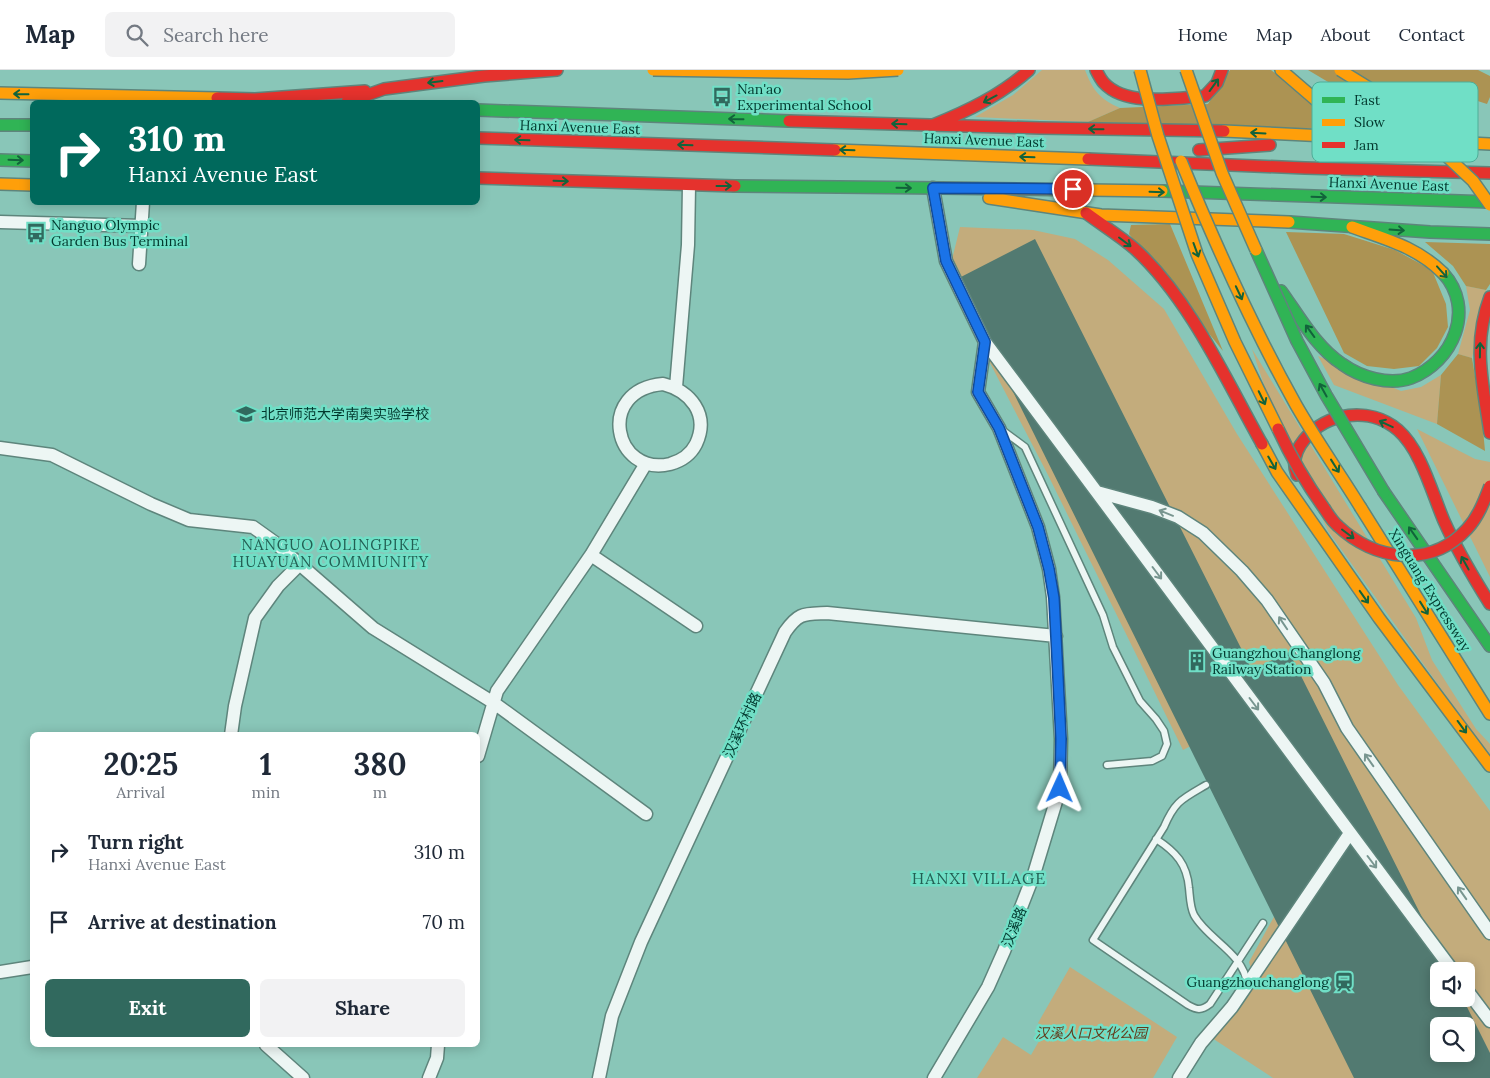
<!DOCTYPE html>
<meta charset="utf-8">
<style>
:root{--surface:#fff;--page:#f2f2f3;--text:#1f2937;--muted:#747a83;--line:#e0e1e3;--accent:#31695e}
body{margin:0;font-family:Lora,"Noto Sans SC",serif;background:var(--page);color:var(--text);height:100vh;display:flex;flex-direction:column;font-size:19px;white-space:nowrap}
*{box-sizing:border-box;margin:0}
p{font-size:16px;color:var(--muted)}
.icon{flex:none;width:28px;height:28px;fill:none;stroke:currentColor;stroke-width:2;stroke-linecap:round;stroke-linejoin:round}
.map{position:relative;flex:1;overflow:hidden}
.panel{position:absolute;left:30px;top:662px;width:450px;height:315px;display:flex;flex-direction:column;background:var(--surface);border-radius:8px;box-shadow:0 2px 12px #0003}
.panel>*{flex:none}
.top-card{position:absolute;left:30px;top:30px;width:450px;height:105px;border-radius:8px;box-shadow:0 2px 12px #0003;background:#00695c;color:#fff;overflow:hidden}
.buttons{position:absolute;left:1430px;top:892px;display:grid;gap:10px}
.buttons a{display:grid;place-items:center;width:45px;height:45px;border-radius:8px;background:var(--surface);box-shadow:0 2px 12px #0003;font-size:25px}
.pin{position:absolute;display:grid;place-items:center;width:42px;height:42px;color:#fff;margin:-21px;border:2px solid #fff;border-radius:50%;box-shadow:0 1px 5px #0007}
.me{position:absolute;width:55px;margin:-28px;rotate:1deg;stroke-linejoin:round;filter:drop-shadow(0 0 4px #0008)}
.turn{display:flex;align-items:center;gap:18px;height:105px;padding:0 15px;font-size:22px}
.turn .icon{width:65px;height:65px;stroke-width:2.5}
.turn b{display:block;font-size:35px;line-height:42px}
.eta{display:flex;justify-content:space-evenly;align-items:center;height:85px;text-align:center}
.eta b{font-size:30px;font-weight:800;line-height:35px}
.primary-button{display:flex;gap:10px;margin-top:auto;padding:10px 15px}
.primary-button a{flex:1;height:58px;border-radius:8px;background:var(--accent);color:#fff;font-size:20px;font-weight:800;line-height:58px;text-align:center}
.primary-button a+a{background:var(--page);color:var(--text)}
ul{padding:0;list-style:none}
li{display:flex;align-items:center;gap:15px;height:70px;padding:0 15px}
li div{flex:1}
li b{display:block;font-size:19px}
li em{font-style:normal}
header{display:flex;align-items:center;gap:30px;box-sizing:border-box;height:70px;padding:0 25px;background:var(--surface);border-bottom:1px solid var(--line)}
header strong{font-size:24px}
nav{display:flex;gap:28px;margin-inline-start:auto;font-size:18px}
.search{width:350px;height:45px;background:var(--page);display:flex;align-items:center;gap:12px;box-sizing:border-box;padding:0 18px;border-radius:8px;color:var(--muted);font-size:19px}
.map>svg:first-child{display:block}
.green{fill:#c3ac7c;fill-rule:evenodd}
.forest{fill:#ac9353}
.building{fill:#527a71;fill-rule:evenodd}
.lines{fill:none;stroke-linecap:round;stroke-linejoin:round}
.lane-casing{stroke:#5e857c;stroke-width:9}
.street-casing{stroke:#5e857c;stroke-width:15}
.fast-casing{stroke:#5e857c;stroke-width:14}
.slow-casing{stroke:#5e857c;stroke-width:14}
.jam-casing{stroke:#5e857c;stroke-width:14}
.lane{stroke:#edf6f4;stroke-width:6}
.street{stroke:#edf6f4;stroke-width:12}
.fast{stroke:#30b455;stroke-width:11}
.slow{stroke:#ff9f0a;stroke-width:11}
.jam{stroke:#e5322d;stroke-width:11}
.fast-bridge-casing{stroke:#5e857c;stroke-width:14;stroke-linecap:butt}
.slow-bridge-casing{stroke:#5e857c;stroke-width:14;stroke-linecap:butt}
.jam-bridge-casing{stroke:#5e857c;stroke-width:14;stroke-linecap:butt}
.fast-bridge{stroke:#30b455;stroke-width:11}
.slow-bridge{stroke:#ff9f0a;stroke-width:11}
.jam-bridge{stroke:#e5322d;stroke-width:11}
.oneway{stroke:#12633b}
.oneway2{stroke:#789690}
.route-casing{stroke:#114b97;stroke-width:12}
.route{stroke:#1a73e8;stroke-width:9}
.labels{text-anchor:middle;dominant-baseline:central;stroke-width:5;stroke-linejoin:round;paint-order:stroke}
.poi-label{font-size:14px;fill:#02372d;stroke:#70dfc6;text-anchor:start}
.street-label{font-size:14px;fill:#02372d;stroke:#70dfc6}
.park-label{font-size:14px;font-style:italic;fill:#643c1c;stroke:#70dfc6}
.neighbourhood-label{font-size:15px;letter-spacing:1px;fill:#235f53;stroke:#70dfc6}
.quarter-label{font-size:16px;letter-spacing:1px;fill:#235f53;stroke:#70dfc6}
.key{fill:#70dfc6;stroke:#4fad98;stroke-width:1}
.key-label{font-size:14px;fill:#02372d}
</style>
<header>
<strong>Map</strong>
<div class="search"><svg class="icon" aria-label="search" viewBox="0 0 24 24"><circle cx="10" cy="10" r="6"/><path d="M15 15l6 6"/></svg>Search here</div>
<nav><a>Home</a><a>Map</a><a>About</a><a>Contact</a></nav>
</header>
<div class="map">
<svg width="1490" height="1008" viewBox="0 0 1490 1008">
<rect width="100%" height="100%" fill="#89c6b8"/>
<path class="green" d="M1042,0H1085C1093,21 1100,29 1120,38L1088,52L975,47L1013,25Z
M960,157L1033,160L1075,169L1108,190L1164,239L1237,364L1398,615L1490,741V1008H1273L1212,968L1254,908L1249,892L1302,796L1229,656L1183,680L1048,405L947,210ZM1439,901H1466V929H1439ZM1439,956H1466V984H1439Z
M1466,216L1486,220L1472,288L1458,284L1470,240Z
M1252,279L1416,548L1432,590L1476,659L1490,674V687L1328,461L1266,321Z
M1318,286L1401,321L1421,317L1441,305L1437,354L1334,315Z
M1417,359L1475,389L1490,392V507Z
M1070,897L1177,967L1153,1008H977L1003,967L1031,985L1046,959L1038,953Z"/>
<path class="forest" d="M1230,0H1271L1329,47L1328,59L1088,52L1120,38L1208,34Z
M1308,0H1478L1490,6V27L1487,34L1428,15L1421,50L1350,25Z
M1170,154L1223,281L1129,164L1131,155Z
M1286,162L1344,164L1395,180L1432,200L1446,234L1448,257L1437,278L1419,296L1394,299L1367,296L1344,283Z
M1425,172L1490,174V214L1486,220L1466,216L1453,196Z
M1458,284L1472,288L1482,349L1485,381L1437,354L1441,305Z"/>
<path class="building" d="M1035,169L1252,600L1289,582L1449,901H1439V929H1463L1490,983V1008H1354L957,209ZM1439,956H1466V984H1439Z"/>
<g class="lines">
<defs>
<path id="lane" d="M1002,360L1025,377L1103,545L1113,577L1140,631L1156,649L1164,661L1167,674L1162,686L1152,691L1107,695
M1206,715C1182,729 1175,731 1164,757L1093,870L1188,935C1197,940 1201,941 1210,934L1263,853
M1156,769C1176,782 1187,794 1189,818C1190,827 1190,837 1194,845C1208,870 1244,883 1247,914"/>
<path id="street" d="M933,118L946,191L985,272L978,322L999,358L1038,457L1049,499L1053,527L1061,669L1060,718L1034,804L1004,881L988,917L934,1008
M0,152L142,156
M139,194L143,132
M985,272L1453,901
M663,314C690,321 710,344 696,374C691,384 681,391 670,394C614,407 595,320 663,314Z
M676,317L688,175L689,116
M0,378L52,385L151,434L189,450L253,457L274,472L373,558L494,633L646,744
M1097,422L1152,437L1178,447L1203,463L1242,501L1267,530L1324,613L1347,658L1490,863
M591,485L696,556
M231,665L235,636L255,548L278,516L299,495
M478,686L497,621L591,485L645,395
M0,902L32,897
M1466,919L1490,951
M266,975L303,1008
M429,1008L437,988L438,975
M599,1008L612,946L641,872L785,562C799,542 804,544 827,543L1056,566
M1179,1008L1201,973L1232,937L1350,763"/>
<path id="fast" d="M478,40L789,51
M0,55H32
M0,90L32,91
M735,116L941,118
M1162,121L1490,132
M1289,152L1430,162L1490,164
M1281,221C1299,246 1316,277 1342,294C1360,307 1389,316 1411,308C1453,292 1476,239 1443,203
M1384,422L1490,576"/>
<path id="slow" d="M1281,0L1317,31L1355,52L1417,71
M0,23L217,28
M1224,61L1490,74
M835,80L1088,89
M0,114L32,115
M941,118L1162,121
M989,128L1101,145L1289,152
M1352,157C1385,169 1417,177 1443,203
M1262,374L1277,402L1379,548L1490,696
M1361,438L1490,644"/>
<path id="jam" d="M1096,0C1098,4 1101,10 1104,13C1126,37 1176,28 1205,26L1217,13L1222,0
M217,28L255,29L365,21
M347,32L384,19L484,6L557,0
M789,51L1040,58L1224,61
M933,55C968,41 1001,25 1029,0
M478,68L835,80
M1199,80L1270,75
M1088,89L1305,98L1490,103
M478,108L735,116
M1086,143C1102,155 1120,166 1135,179C1190,229 1226,310 1262,374
M1490,227C1472,274 1483,315 1490,363
M1297,405C1292,392 1295,381 1304,370C1326,342 1370,336 1398,360C1421,380 1432,423 1444,451C1457,480 1473,507 1490,534"/>
</defs>
<use href="#lane" class="lane-casing"/>
<use href="#street" class="street-casing"/>
<use href="#fast" class="fast-casing"/>
<use href="#slow" class="slow-casing"/>
<use href="#jam" class="jam-casing"/>
<use href="#lane" class="lane"/>
<use href="#street" class="street"/>
<use href="#fast" class="fast"/>
<use href="#slow" class="slow"/>
<use href="#jam" class="jam"/>
<defs>
<path id="fast-bridge" d="M1256,180L1297,271L1326,325L1384,422"/>
<path id="slow-bridge" d="M653,0L848,3L898,0
M1140,0L1158,66L1197,184L1235,272L1278,359
M1186,0L1222,103L1256,180
M1340,0L1369,18L1403,45L1473,111L1490,135
M1181,91C1215,174 1252,256 1296,335C1316,370 1340,404 1361,438"/>
<path id="jam-bridge" d="M1278,359C1291,387 1306,413 1324,438C1328,444 1332,451 1338,456C1374,490 1430,499 1467,459C1478,447 1484,432 1490,416"/>
</defs>
<use href="#fast-bridge" class="fast-bridge-casing"/>
<use href="#slow-bridge" class="slow-bridge-casing"/>
<use href="#jam-bridge" class="jam-bridge-casing"/>
<use href="#fast-bridge" class="fast-bridge"/>
<use href="#slow-bridge" class="slow-bridge"/>
<use href="#jam-bridge" class="jam-bridge"/>
</g>
<defs><path id="oneway-shaft" d="M-6 0H5M1.5-3L5.5 0L1.5 3" fill="none" stroke-width="1.6" stroke-linecap="round" stroke-linejoin="round" transform="scale(1.25)"/></defs>
<g class="oneway">
<use href="#oneway-shaft" transform="translate(435 12) rotate(173)"/>
<use href="#oneway-shaft" transform="translate(1214 15) rotate(-54)"/>
<use href="#oneway-shaft" transform="translate(21 24) rotate(-179)"/>
<use href="#oneway-shaft" transform="translate(990 29) rotate(152)"/>
<use href="#oneway-shaft" transform="translate(736 49) rotate(-179)"/>
<use href="#oneway-shaft" transform="translate(899 54) rotate(-178)"/>
<use href="#oneway-shaft" transform="translate(1096 59) rotate(-179)"/>
<use href="#oneway-shaft" transform="translate(1258 63) rotate(-177)"/>
<use href="#oneway-shaft" transform="translate(522 70) rotate(-178)"/>
<use href="#oneway-shaft" transform="translate(685 75) rotate(-178)"/>
<use href="#oneway-shaft" transform="translate(847 80) rotate(-178)"/>
<use href="#oneway-shaft" transform="translate(1027 87) rotate(-178)"/>
<use href="#oneway-shaft" transform="translate(16 90) rotate(2)"/>
<use href="#oneway-shaft" transform="translate(561 111) rotate(2)"/>
<use href="#oneway-shaft" transform="translate(724 116)"/>
<use href="#oneway-shaft" transform="translate(904 118) rotate(1)"/>
<use href="#oneway-shaft" transform="translate(1157 122) rotate(2)"/>
<use href="#oneway-shaft" transform="translate(1319 127) rotate(2)"/>
<use href="#oneway-shaft" transform="translate(1397 160) rotate(4)"/>
<use href="#oneway-shaft" transform="translate(1125 172) rotate(37)"/>
<use href="#oneway-shaft" transform="translate(1196 180) rotate(70)"/>
<use href="#oneway-shaft" transform="translate(1442 202) rotate(48)"/>
<use href="#oneway-shaft" transform="translate(1239 223) rotate(65)"/>
<use href="#oneway-shaft" transform="translate(1310 261) rotate(-126)"/>
<use href="#oneway-shaft" transform="translate(1480 280) rotate(-89)"/>
<use href="#oneway-shaft" transform="translate(1323 320) rotate(-119)"/>
<use href="#oneway-shaft" transform="translate(1262 328) rotate(64)"/>
<use href="#oneway-shaft" transform="translate(1386 354) rotate(-155)"/>
<use href="#oneway-shaft" transform="translate(1272 393) rotate(60)"/>
<use href="#oneway-shaft" transform="translate(1335 396) rotate(58)"/>
<use href="#oneway-shaft" transform="translate(1413 463) rotate(-125)"/>
<use href="#oneway-shaft" transform="translate(1348 464) rotate(37)"/>
<use href="#oneway-shaft" transform="translate(1465 493) rotate(-119)"/>
<use href="#oneway-shaft" transform="translate(1364 527) rotate(55)"/>
<use href="#oneway-shaft" transform="translate(1424 538) rotate(58)"/>
<use href="#oneway-shaft" transform="translate(1462 657) rotate(54)"/>
</g>
<g class="oneway2">
<use href="#oneway-shaft" transform="translate(1166 443) rotate(-158)"/>
<use href="#oneway-shaft" transform="translate(1157 503) rotate(53)"/>
<use href="#oneway-shaft" transform="translate(1283 553) rotate(-124)"/>
<use href="#oneway-shaft" transform="translate(1254 634) rotate(53)"/>
<use href="#oneway-shaft" transform="translate(1369 690) rotate(-125)"/>
<use href="#oneway-shaft" transform="translate(1372 792) rotate(53)"/>
<use href="#oneway-shaft" transform="translate(1462 823) rotate(-125)"/>
</g>
<g class="lines">
<defs>
<path id="route" d="M1060,718L1061,669L1056,566L1054,528L1049,499L1038,457L999,358L978,322L985,272L946,191L933,118L1073,119"/>
</defs>
<use href="#route" class="route-casing"/>
<use href="#route" class="route"/>
</g>
<defs>
<symbol id="bus-bare" viewBox="-9 -9 18 18"><path d="M-5-6H5V4H4V6H2V4H-2V6H-4V4H-5ZM-3.5-4V0h7V-4ZM-3.5 1.2v1.5H-2V1.2ZM2 1.2v1.5H3.5V1.2Z" fill="#31695e" stroke="#70dfc6" stroke-width="2.5" paint-order="stroke"/></symbol>
<symbol id="school-bare" viewBox="-9 -9 18 18"><path d="M0-5L7-2L0 1L-7-2ZM-4 1L0 2.5L4 1V4Q0 6-4 4Z" fill="#31695e" stroke="#70dfc6" stroke-width="2.5" paint-order="stroke"/></symbol>
<symbol id="building-bare" viewBox="-9 -9 18 18"><path d="M-4-6H4V6H1V3H-1V6H-4ZM-2.5-4.3h1.7v1.8h-1.7ZM.8-4.3h1.7v1.8H.8ZM-2.5-1h1.7V.8h-1.7ZM.8-1h1.7V.8H.8Z" fill="#31695e" stroke="#70dfc6" stroke-width="2.5" paint-order="stroke"/></symbol>
<symbol id="station-bare" viewBox="-9 -9 18 18"><path d="M-3-6H3Q5-6 5-4V2Q5 4 3 4L4.5 6H3L1.5 4h-3L-3 6H-4.5L-3 4Q-5 4-5 2V-4Q-5-6-3-6ZM-3.5-4v3h7v-3ZM-3.5 1v1.5H-2V1ZM2 1v1.5H3.5V1Z" fill="#31695e" stroke="#70dfc6" stroke-width="2.5" paint-order="stroke"/></symbol>
</defs>
<g fill-rule="evenodd">
<use href="#bus-bare" x="708" y="13" width="28" height="28"/>
<use href="#bus-bare" x="22" y="149" width="28" height="28"/>
<use href="#school-bare" x="232" y="330" width="28" height="28"/>
<use href="#building-bare" x="1183" y="577" width="28" height="28"/>
<use href="#station-bare" x="1330" y="898" width="28" height="28"/>
</g>
<g class="labels">
<g class="poi-label">
<text x="737" y="19">Nan'ao<tspan x="737" dy="16">Experimental School</tspan></text>
<text x="51" y="155">Nanguo Olympic<tspan x="51" dy="16">Garden Bus Terminal</tspan></text>
<text x="261" y="344">北京师范大学南奥实验学校</text>
<text x="1212" y="583">Guangzhou Changlong<tspan x="1212" dy="16">Railway Station</tspan></text>
<text x="1329" y="912" text-anchor="end">Guangzhouchanglong</text>
</g>
<g class="street-label">
<text transform="translate(580 57) rotate(2)">Hanxi Avenue East</text>
<text transform="translate(984 70) rotate(2)">Hanxi Avenue East</text>
<text transform="translate(1389 114) rotate(2)">Hanxi Avenue East</text>
<text transform="translate(1430 520) rotate(58)">Xinguang Expressway</text>
<text transform="translate(742 655) rotate(-65)">汉溪环村路</text>
<text transform="translate(1014 857) rotate(-68)">汉溪路</text>
</g>
<g class="park-label">
<text x="1091" y="963">汉溪人口文化公园</text>
</g>
<g class="neighbourhood-label">
<text x="331" y="474">NANGUO AOLINGPIKE<tspan x="331" dy="17">HUAYUAN COMMIUNITY</tspan></text>
</g>
<g class="quarter-label">
<text x="979" y="808">HANXI VILLAGE</text>
</g>
</g>
<rect x="1312" y="12" width="166" height="80" rx="8" class="key"/>
<rect x="1322" y="27" width="23" height="6" fill="#30b455"/>
<rect x="1322" y="49" width="23" height="7" fill="#ff9f0a"/>
<rect x="1322" y="72" width="23" height="6" fill="#e5322d"/>
<g class="key-label">
<text x="1354" y="35">Fast</text>
<text x="1354" y="57">Slow</text>
<text x="1354" y="80">Jam</text>
</g>
</svg>
<div class="buttons">
<a><svg class="icon" aria-label="sound" viewBox="0 0 24 24"><path d="M4 9h4l5-4v14l-5-4H4zM17 9q2 3 0 6"/></svg></a>
<a><svg class="icon" aria-label="search" viewBox="0 0 24 24"><circle cx="10" cy="10" r="6"/><path d="M15 15l6 6"/></svg></a>
</div>
<div class="pin" style="left:1073px;top:119px;background:#d93025"><svg class="icon" aria-label="arrive" viewBox="0 0 24 24"><path d="M6 21V4h12l-3 4 3 4H6"/></svg></div>
<svg class="me" style="left:1060px;top:718px" viewBox="-20 -20 40 40"><path d="M0-17L14 15 0 8-14 15z" fill="#1a73e8" stroke="#fff" stroke-width="4"/></svg>
<div class="top-card">
<div class="turn"><svg class="icon" aria-label="right" viewBox="0 0 24 24"><path d="M7 20v-9h11M14 6l5 5-5 5"/></svg><div><b>310 m</b>Hanxi Avenue East</div></div>
</div>
<section class="panel">
<div class="eta">
<div><b>20:25</b><p>Arrival</p></div>
<div><b>1</b><p>min</p></div>
<div><b>380</b><p>m</p></div>
</div>
<ul>
<li><svg class="icon" aria-label="right" viewBox="0 0 24 24"><path d="M7 20v-9h11M14 6l5 5-5 5"/></svg><div><b>Turn right</b><p>Hanxi Avenue East</p></div><em>310 m</em></li>
<li><svg class="icon" aria-label="arrive" viewBox="0 0 24 24"><path d="M6 21V4h12l-3 4 3 4H6"/></svg><div><b>Arrive at destination</b></div><em>70 m</em></li>
</ul>
<div class="primary-button"><a>Exit</a><a>Share</a></div>
</section>
</div>
